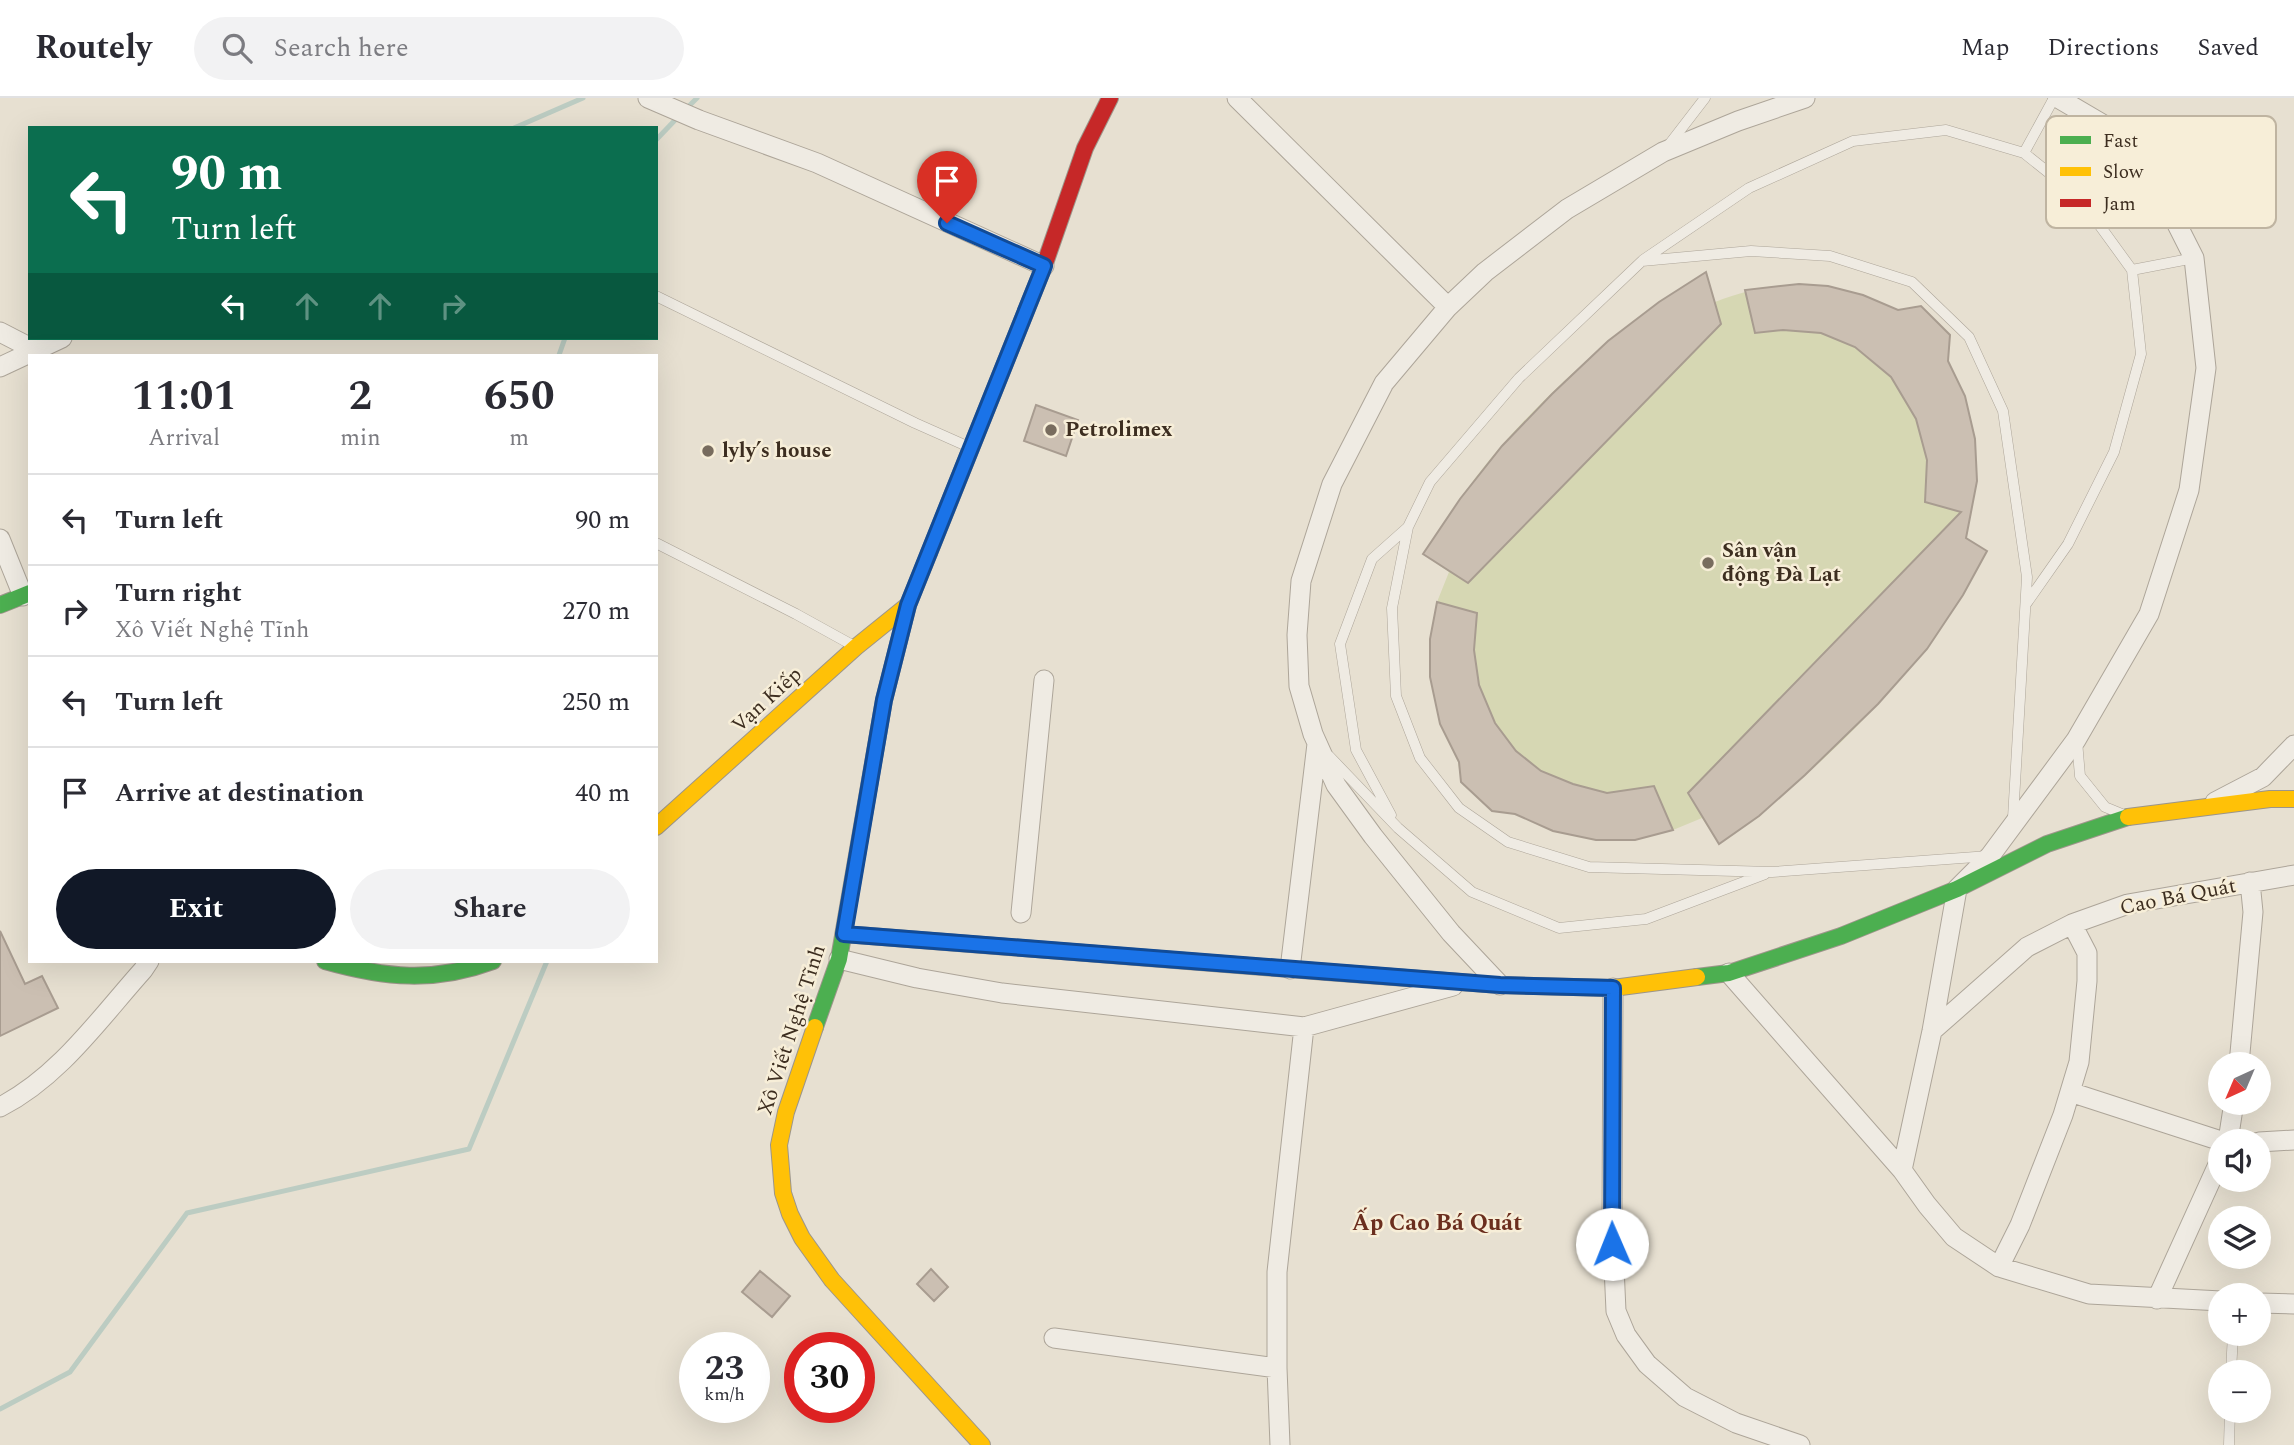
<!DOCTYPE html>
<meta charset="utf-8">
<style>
:root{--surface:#fff;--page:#f2f2f3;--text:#2b2b33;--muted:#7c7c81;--line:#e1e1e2;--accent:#111827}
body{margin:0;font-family:Spectral,serif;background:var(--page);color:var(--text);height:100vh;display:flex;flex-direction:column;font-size:26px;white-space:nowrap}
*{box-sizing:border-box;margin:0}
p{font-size:23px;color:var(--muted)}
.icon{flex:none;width:38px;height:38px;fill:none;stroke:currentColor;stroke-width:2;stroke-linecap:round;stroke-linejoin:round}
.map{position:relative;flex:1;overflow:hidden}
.panel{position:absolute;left:28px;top:256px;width:630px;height:609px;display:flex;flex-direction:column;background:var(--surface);border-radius:0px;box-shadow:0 7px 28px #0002}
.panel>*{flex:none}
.banner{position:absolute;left:28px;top:28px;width:630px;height:214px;border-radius:0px;box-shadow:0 7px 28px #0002;background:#0b6e4f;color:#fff;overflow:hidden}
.needle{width:46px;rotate:224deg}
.tools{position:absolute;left:2208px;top:954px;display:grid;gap:14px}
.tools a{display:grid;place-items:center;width:63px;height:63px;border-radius:50%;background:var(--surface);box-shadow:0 7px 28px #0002;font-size:35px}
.speed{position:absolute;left:679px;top:1234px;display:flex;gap:14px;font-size:35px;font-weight:700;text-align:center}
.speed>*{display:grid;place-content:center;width:91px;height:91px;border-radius:50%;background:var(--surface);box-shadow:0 7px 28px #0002;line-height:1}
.speed small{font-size:18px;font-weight:400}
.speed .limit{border:10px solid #d22;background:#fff;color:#111}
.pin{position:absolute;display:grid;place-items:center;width:60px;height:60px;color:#fff;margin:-72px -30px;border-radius:50% 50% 50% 0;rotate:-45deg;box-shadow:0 0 7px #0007}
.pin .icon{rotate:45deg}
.me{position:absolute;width:77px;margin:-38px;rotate:359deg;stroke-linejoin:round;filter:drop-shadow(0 0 5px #0008)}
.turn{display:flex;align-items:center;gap:24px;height:147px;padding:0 28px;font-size:32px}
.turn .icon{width:91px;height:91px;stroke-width:2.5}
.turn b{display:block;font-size:49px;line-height:60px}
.lanes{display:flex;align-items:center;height:66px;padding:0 28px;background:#0003;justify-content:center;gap:35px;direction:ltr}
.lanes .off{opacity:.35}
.eta{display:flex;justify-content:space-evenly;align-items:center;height:119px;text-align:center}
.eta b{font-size:42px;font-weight:700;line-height:49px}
.cta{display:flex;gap:14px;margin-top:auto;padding:14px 28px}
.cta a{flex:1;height:80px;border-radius:42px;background:var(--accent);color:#fff;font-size:28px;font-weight:700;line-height:80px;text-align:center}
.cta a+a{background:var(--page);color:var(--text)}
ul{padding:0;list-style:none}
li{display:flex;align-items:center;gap:21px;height:91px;padding:0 28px;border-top:2px solid var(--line)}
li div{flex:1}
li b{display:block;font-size:26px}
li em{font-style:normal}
header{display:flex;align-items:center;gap:42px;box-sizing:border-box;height:98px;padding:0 35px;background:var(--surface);border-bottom:2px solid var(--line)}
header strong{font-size:33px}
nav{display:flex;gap:38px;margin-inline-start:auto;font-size:24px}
.search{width:490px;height:63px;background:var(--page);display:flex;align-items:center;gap:18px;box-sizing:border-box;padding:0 24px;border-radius:38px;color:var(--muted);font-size:26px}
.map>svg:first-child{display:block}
.green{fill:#d6d7b3}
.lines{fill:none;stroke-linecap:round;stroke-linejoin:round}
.stream{stroke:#bcccc2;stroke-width:5}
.building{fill:#cbbfb2;stroke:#a89c90;stroke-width:2}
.lane-casing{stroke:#ada599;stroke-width:11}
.street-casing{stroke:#ada599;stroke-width:21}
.fast-casing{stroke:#9c958a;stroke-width:18}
.slow-casing{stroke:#9c958a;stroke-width:18}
.jam-casing{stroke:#9c958a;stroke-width:18}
.lane{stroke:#efebe3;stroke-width:10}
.street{stroke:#efebe3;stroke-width:19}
.fast{stroke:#4caf50;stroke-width:16}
.slow{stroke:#ffc107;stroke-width:16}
.jam{stroke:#c62828;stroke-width:16}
.route-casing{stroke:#114b97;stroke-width:18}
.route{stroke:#1a73e8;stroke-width:12}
.poi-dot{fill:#786c5e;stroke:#f7eed8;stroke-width:2.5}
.labels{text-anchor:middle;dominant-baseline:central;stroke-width:5;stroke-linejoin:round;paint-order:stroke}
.poi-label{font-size:21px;font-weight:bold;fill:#3d2e20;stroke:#f7eed8;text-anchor:start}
.street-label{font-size:21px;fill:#3d2e20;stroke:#f7eed8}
.neighbourhood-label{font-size:23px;font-weight:bold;fill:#6b2e1e;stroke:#f7eed8}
.key{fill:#f7eed8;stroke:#bfb4a1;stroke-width:2}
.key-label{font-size:19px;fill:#3d2e20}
</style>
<header>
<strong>Routely</strong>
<div class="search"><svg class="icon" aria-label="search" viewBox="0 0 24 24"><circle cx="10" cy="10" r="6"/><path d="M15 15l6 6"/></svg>Search here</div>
<nav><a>Map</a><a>Directions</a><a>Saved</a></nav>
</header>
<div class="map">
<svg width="2294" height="1347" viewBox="0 0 2294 1347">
<rect width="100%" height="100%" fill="#e7e0d1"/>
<path class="green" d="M1706,174L1715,204C1765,184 1806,182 1859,196C1872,199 1886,211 1899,212C1906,212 1914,209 1921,208L1950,237L1948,263L1965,298L1975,342L1963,438L1987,453C1969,486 1950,518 1928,548C1918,563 1905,575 1893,589C1842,648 1783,700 1719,746L1702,720L1673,732L1635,742H1596L1553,733L1515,716L1492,713L1461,684L1458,664L1440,626L1430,579V541L1437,504L1449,474L1423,456C1448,419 1472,381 1502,347C1561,280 1630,222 1706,174Z"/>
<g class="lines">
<path class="stream" d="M685,12L697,0
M514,30L583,0
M656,42L678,19
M559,257L565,240
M0,1311L70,1274L187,1115L469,1051L547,863"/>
</g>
<path class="building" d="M1706,174L1721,226L1468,485L1423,456L1460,401L1502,348L1552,296L1608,243L1659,204Z
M1799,186L1828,188L1863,197L1898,212L1921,208L1950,237L1948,263L1965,298L1975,341L1977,383L1966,440L1987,453L1963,497L1927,551L1878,606L1805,677L1759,718L1719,746L1688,695L1961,414L1925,404L1927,362L1916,321L1891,279L1855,249L1821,235L1783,232L1755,235L1745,192Z
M1036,307L1078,322L1066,358L1024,343Z
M1437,504L1477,515L1474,552L1479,587L1495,625L1516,653L1541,673L1573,686L1607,695L1654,688L1673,732L1635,742H1596L1553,733L1515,716L1492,713L1461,684L1459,664L1440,626L1430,579V541Z
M0,833L25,886L42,878L58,910L0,938Z
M931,1171L948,1189L934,1203L917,1186Z
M760,1173L790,1198L772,1219L742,1194Z"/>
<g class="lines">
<defs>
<path id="lane" d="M1668,48L1705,0
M2024,55L2079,99L2132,172
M1643,162L1749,90L1853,43L1946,32L2024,55L2054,0
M656,198L915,325L969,349
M656,445L796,516L854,548
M2026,506L2068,446L2114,354L2141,256L2132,172L2194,160
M2077,643L2080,678L2105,709L2122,716
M1329,658L1398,730L1472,794L1559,830L1646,821L1765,776
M1391,717L1356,652L1340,546L1372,461L1408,429
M1989,758L1772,774L1589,769L1508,744L1459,710L1420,660L1396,598L1392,510L1408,429L1430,384L1519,280L1642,163L1751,153L1830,158L1912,184L1969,239L2003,313L2027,479L2013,720
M2231,1274L2233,1236
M2229,1347L2230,1312"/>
<path id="street" d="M648,0L699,22L817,65L1044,168
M1237,0L1448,209
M0,234L33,251
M0,269L62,240
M0,441L23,498
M2215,704L2263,679L2294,647
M1021,815L1044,582
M839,861L917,880L1002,895L1304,929L1453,888
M1290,871L1317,646
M1729,875L1902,1072L1927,1107L1954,1139L1999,1169L2089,1196L2221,1203
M1500,887L1451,835L1373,738L1336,687L1313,636L1299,588L1297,537L1301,483L1332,386L1384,285L1448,209L1485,174L1567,111L1663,54L1738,23L1805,0
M1613,890L1612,1124L1616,1213L1626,1237L1647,1266L1685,1299L1736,1325L1800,1347
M1932,933L2027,849L2072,826L2128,806L2294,777
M2239,966L2253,814L2250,784
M2070,994L2221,1043
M0,1009C59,979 100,920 143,872L149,863
M2228,1043L2234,1004
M2259,1044L2294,1042
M1902,1072L1932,933L1957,791L1990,758L2076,642L2149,516L2189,392L2206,270L2194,160L2145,63L2104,27L2058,0
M1999,1169L2020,1127L2063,1017L2079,964L2087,883V855L2072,826
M2157,1201L2221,1060
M2259,1205L2294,1206
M1054,1240L1277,1270
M1280,1347L1277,1270V1174L1304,929"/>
<path id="fast" d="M0,507L30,495
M844,836L1327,874
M325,863C385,880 434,885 493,863
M1697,879L1729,875L1841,838L1957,791L2047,746L2128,719
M815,929L839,861L884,602L908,507L929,455"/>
<path id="slow" d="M2128,719L2270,701H2294
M656,729L856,549L908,507
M1327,874L1500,887L1613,890L1697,879
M815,929L786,1014L779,1047L783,1095L790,1116L802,1140L832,1182L982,1347"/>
<path id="jam" d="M929,455L1044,168L1085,50L1110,0"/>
</defs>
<use href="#lane" class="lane-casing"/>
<use href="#street" class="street-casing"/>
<use href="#fast" class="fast-casing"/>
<use href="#slow" class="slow-casing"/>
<use href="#jam" class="jam-casing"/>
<use href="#lane" class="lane"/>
<use href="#street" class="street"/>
<use href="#fast" class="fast"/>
<use href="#slow" class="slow"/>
<use href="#jam" class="jam"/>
</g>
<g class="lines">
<defs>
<path id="route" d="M947,125L1044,168L908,507L884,602L844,836L1500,887L1613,890L1612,1146"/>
</defs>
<use href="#route" class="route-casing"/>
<use href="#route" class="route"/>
</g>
<g class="poi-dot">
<circle cx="1051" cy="332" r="7"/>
<circle cx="708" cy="353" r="7"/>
<circle cx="1708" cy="465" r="7"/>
</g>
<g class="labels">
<g class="poi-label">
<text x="1065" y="332">Petrolimex</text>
<text x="722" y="353">lyly’s house</text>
<text x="1722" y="453">Sân vận<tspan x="1722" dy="24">động Đà Lạt</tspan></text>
</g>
<g class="street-label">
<text transform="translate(767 602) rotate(-42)">Vạn Kiếp</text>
<text transform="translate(2178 799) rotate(-11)">Cao Bá Quát</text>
<text transform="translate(792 932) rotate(-72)">Xô Viết Nghệ Tĩnh</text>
</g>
<g class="neighbourhood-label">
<text x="1437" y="1125">Ấp Cao Bá Quát</text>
</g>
</g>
<rect x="2046" y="18" width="230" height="112" rx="10" class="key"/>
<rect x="2060" y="38" width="31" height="8" fill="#4caf50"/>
<rect x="2060" y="69" width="31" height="9" fill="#ffc107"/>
<rect x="2060" y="101" width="31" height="8" fill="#c62828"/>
<g class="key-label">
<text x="2103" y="49">Fast</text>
<text x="2103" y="80">Slow</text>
<text x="2103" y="112">Jam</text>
</g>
</svg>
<div class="tools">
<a><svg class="needle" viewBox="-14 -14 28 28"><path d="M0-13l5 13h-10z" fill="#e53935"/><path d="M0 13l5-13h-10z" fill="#7c7c81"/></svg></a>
<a><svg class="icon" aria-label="sound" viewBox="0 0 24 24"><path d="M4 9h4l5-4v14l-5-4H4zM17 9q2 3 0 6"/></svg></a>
<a><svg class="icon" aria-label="layers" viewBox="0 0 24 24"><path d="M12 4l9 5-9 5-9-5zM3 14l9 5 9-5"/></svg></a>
<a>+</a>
<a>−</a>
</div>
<div class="speed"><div>23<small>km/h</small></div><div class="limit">30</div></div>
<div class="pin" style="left:947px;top:125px;background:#d93025"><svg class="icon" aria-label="arrive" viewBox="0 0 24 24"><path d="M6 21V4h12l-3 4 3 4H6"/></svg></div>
<svg class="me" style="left:1612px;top:1146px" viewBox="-20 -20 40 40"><circle r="19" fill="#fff"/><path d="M0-13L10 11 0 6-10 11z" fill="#1a73e8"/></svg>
<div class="banner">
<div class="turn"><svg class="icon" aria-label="left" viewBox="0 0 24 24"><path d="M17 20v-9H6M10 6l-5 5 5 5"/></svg><div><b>90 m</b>Turn left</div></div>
<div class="lanes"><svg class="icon" aria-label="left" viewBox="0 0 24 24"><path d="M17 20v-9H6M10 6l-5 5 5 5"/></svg><svg class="icon off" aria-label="ahead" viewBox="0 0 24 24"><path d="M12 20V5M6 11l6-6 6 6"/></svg><svg class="icon off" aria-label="ahead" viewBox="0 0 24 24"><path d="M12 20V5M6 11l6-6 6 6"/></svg><svg class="icon off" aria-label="right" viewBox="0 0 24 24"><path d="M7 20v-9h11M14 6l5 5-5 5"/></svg></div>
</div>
<section class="panel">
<div class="eta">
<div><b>11:01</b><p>Arrival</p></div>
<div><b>2</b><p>min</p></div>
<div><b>650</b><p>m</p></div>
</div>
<ul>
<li><svg class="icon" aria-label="left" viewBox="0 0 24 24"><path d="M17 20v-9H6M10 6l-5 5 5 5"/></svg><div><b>Turn left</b></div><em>90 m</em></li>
<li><svg class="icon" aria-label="right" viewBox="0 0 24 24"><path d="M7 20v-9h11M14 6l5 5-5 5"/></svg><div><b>Turn right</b><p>Xô Viết Nghệ Tĩnh</p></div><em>270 m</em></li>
<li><svg class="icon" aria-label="left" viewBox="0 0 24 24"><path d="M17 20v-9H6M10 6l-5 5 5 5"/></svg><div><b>Turn left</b></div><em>250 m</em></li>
<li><svg class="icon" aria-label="arrive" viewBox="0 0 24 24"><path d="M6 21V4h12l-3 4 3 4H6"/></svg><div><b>Arrive at destination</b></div><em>40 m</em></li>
</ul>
<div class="cta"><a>Exit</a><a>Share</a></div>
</section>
</div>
